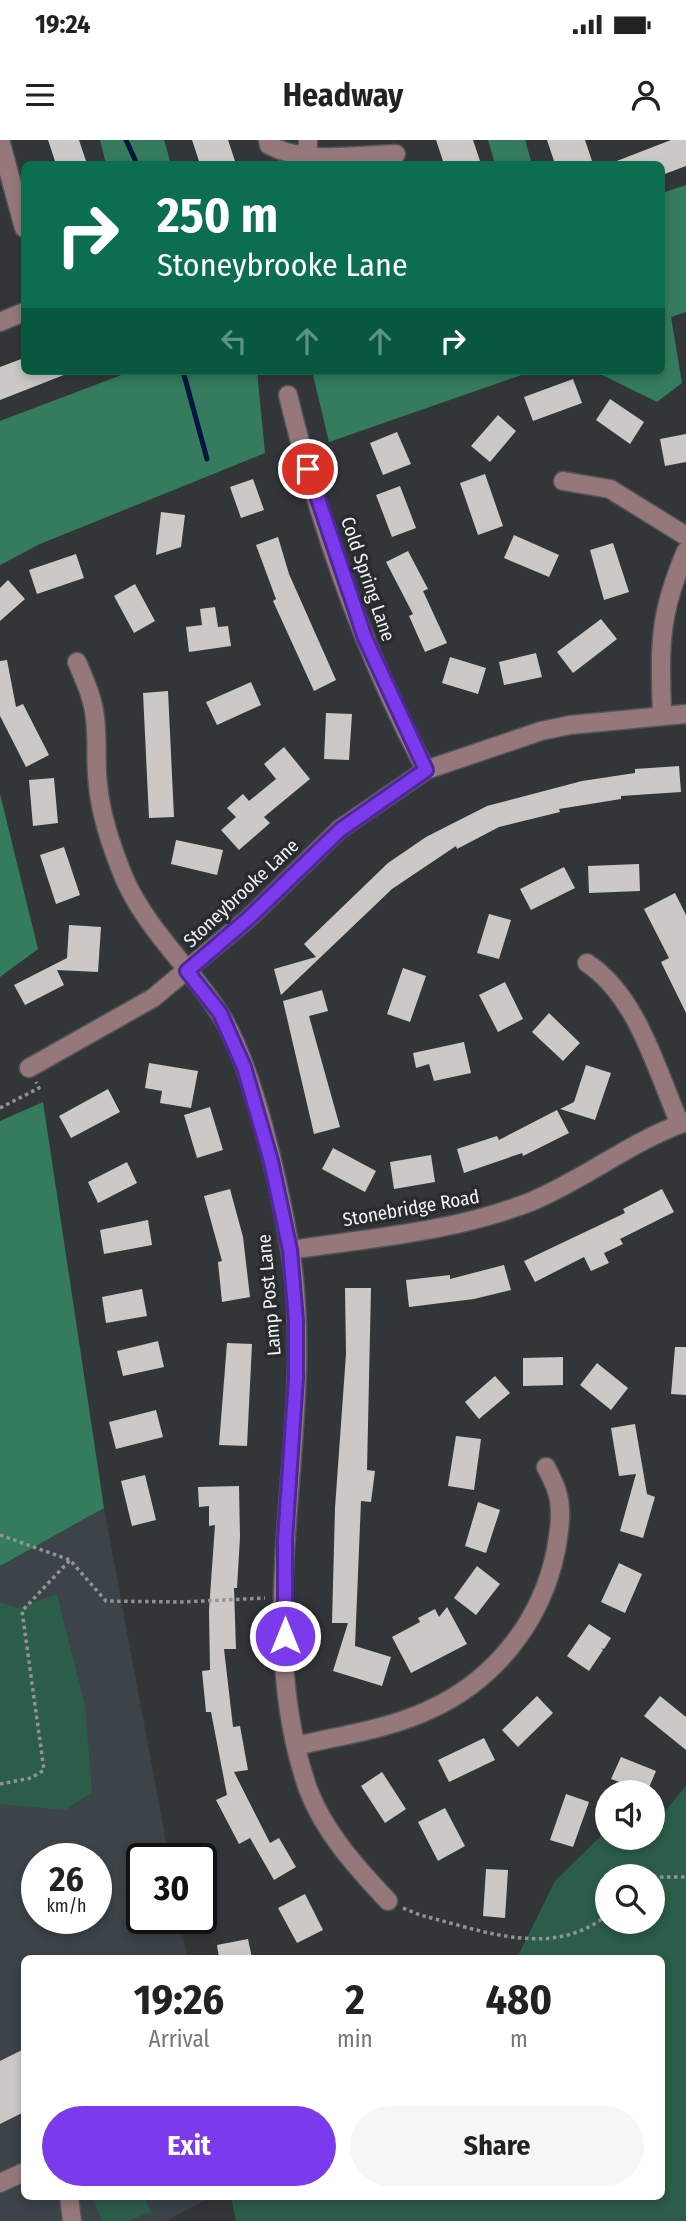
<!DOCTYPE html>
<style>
:root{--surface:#fff;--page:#f6f6f6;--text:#222;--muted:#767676;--accent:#7c3aed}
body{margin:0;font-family:"Fira Sans Condensed",sans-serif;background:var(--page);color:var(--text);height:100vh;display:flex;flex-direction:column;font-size:26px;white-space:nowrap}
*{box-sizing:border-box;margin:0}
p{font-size:23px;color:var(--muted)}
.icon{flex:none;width:38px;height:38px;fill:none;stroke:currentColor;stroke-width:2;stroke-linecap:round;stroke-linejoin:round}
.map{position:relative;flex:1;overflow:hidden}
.drawer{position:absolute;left:21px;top:1815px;width:644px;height:245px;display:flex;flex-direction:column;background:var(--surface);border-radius:10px;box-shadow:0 4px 10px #0003}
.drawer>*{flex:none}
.hud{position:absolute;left:21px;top:21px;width:644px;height:214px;border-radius:10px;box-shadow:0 4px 10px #0003;background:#0b6e4f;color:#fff;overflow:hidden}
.fabs{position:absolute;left:595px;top:1640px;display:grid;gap:14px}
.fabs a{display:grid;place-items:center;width:70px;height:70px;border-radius:50%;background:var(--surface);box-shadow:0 4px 10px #0003;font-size:35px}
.speed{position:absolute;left:21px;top:1703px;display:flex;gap:14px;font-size:35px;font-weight:700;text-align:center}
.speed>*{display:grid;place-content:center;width:91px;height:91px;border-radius:50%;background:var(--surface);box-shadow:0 4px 10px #0003;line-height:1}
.speed small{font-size:18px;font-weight:400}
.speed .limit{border:4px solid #111;border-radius:10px;background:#fff;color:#111}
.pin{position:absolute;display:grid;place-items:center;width:60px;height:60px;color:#fff;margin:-30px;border:4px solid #fff;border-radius:50%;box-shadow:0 2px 7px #0007}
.me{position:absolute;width:77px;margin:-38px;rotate:0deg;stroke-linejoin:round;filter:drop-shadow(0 0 5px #0008)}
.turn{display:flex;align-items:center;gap:24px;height:147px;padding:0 21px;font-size:32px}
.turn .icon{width:91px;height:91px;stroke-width:2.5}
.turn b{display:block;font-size:49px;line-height:60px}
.lanes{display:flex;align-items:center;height:66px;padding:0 21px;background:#0003;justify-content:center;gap:35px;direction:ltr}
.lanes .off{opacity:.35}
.eta{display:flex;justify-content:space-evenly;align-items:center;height:119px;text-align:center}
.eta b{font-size:42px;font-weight:700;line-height:49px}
.primary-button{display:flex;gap:14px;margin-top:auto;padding:14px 21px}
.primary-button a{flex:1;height:80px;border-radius:42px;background:var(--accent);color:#fff;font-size:28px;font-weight:700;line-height:80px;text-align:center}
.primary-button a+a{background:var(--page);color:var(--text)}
.status{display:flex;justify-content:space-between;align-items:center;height:49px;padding:0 35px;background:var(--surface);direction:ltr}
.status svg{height:19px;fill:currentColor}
header{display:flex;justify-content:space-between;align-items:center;height:91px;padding:0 21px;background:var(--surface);font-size:32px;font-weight:700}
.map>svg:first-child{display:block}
.built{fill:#3c4349;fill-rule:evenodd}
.green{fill:#2c5d48;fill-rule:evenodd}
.forest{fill:#357c5e}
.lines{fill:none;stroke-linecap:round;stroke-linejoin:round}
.stream{stroke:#00163f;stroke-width:5}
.building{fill:#ccc8c5}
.minor-casing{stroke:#515457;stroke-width:21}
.path{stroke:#909295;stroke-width:3.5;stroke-dasharray:3.5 3.5;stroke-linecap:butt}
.minor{stroke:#96787b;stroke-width:18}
.route-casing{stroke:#51269a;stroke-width:18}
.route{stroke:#7c3aed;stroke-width:12}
.labels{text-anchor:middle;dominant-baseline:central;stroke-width:7;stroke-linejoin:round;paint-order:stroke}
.street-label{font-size:19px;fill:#f0f2f4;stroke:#292c2e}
</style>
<div class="status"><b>19:24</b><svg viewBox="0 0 49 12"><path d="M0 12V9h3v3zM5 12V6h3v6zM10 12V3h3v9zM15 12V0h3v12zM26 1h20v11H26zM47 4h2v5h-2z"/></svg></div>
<header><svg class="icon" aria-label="menu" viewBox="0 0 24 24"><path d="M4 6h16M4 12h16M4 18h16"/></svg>Headway<svg class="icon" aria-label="person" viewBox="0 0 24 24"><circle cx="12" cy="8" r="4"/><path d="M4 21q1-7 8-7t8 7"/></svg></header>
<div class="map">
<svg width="686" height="2081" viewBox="0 0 686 2081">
<rect width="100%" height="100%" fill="#333639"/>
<path class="built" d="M104,1368L169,1718H142V1778H180L187,1818H24V2056H213L166,2081H0V1426ZM37,1718H96V1778H37Z"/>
<path class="green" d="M57,1454L85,1565L92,1652L65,1670L0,1664V1462L18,1468Z
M686,1646V2081H236L231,2056H662V1818H517L555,1741L607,1690V1698H653V1678L658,1680ZM607,1736H653V1782H607Z
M91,2056H144L151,2072L127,2081H102Z"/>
<path class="forest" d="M100,0H164L171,24H106Z
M488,0H525L532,24H495Z
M686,45V172L671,177L682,243L657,262L594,231H662V53Z
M132,231H257L265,313L40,404L0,425V281Z
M312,231H533L329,302Z
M0,654L38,809L0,837Z
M43,962L104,1368L0,1426V981Z"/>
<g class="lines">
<path class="stream" d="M126,0L137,24
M183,231L207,319"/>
</g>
<path class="building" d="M48,0H79L87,24H56Z
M192,0H228L236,24H200Z
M436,0H473L481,24H444Z
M547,0H585L593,24H555Z
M671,0H686V26L662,35V24H609Z
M24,218V231L69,233L0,260V227Z
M573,239L582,263L533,281L524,257Z
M610,259L644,282L630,304L596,280Z
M498,275L516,291L490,322L471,306Z
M397,292L411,324L383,335L370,303Z
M686,294V322L665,326L660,299Z
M485,334L503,386L478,395L460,343Z
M253,339L264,370L241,378L230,347Z
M400,346L416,388L392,397L376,355Z
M161,372L185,375L181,407L156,415Z
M514,395L559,415L549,437L504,418Z
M278,397L289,434L336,540L314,551L273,461L276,459L256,405Z
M613,403L629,452L604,460L590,410Z
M408,411L428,449L423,451L447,503L425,512L409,476L413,474L386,422Z
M76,414L84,438L37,454L29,430Z
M8,440L25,459L0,481V448Z
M135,444L155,481L134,493L114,456Z
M215,467L218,487L228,486L231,506L189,512L186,487L202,485L200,469Z
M601,479L617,499L573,533L557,512Z
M536,513L542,537L504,545L499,522Z
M450,517L486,528L478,554L442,543Z
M7,520L16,567L23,564L49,615L26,627L0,576V521Z
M251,542L261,565L217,585L206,562Z
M168,551L174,677L149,678L143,553Z
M326,573L352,574L349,620L324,619Z
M284,607L310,639L264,677L270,683L239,710L221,690L236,677L227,668L243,654L249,661L276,639L264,624Z
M679,626L681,652L621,656V659L559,669L560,672L499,687L457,709L456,706L392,749L281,855L274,829L316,817L304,804L388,723L426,697L487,666L582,641L635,633V629Z
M54,638L58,683L33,686L29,640Z
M176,700L223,710L217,735L171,724Z
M64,707L80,755L56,764L40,715Z
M639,724L640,751L589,753L588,726Z
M564,727L575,748L531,770L520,749Z
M675,753L686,775V873L661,822L669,818L644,769Z
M489,774L511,780L499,819L477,813Z
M69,785L101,787L98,832L57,830L64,845L25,865L14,845L67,818Z
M403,828L426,836L410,882L387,874Z
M505,842L523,879L498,892L479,855Z
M322,850L328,871L309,876L340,987L314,994L283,861Z
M549,873L580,903L563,921L532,892Z
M464,902L471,933L434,941L429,924L416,928L413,913Z
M149,923L198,931L191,968L160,963L162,951L145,948Z
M586,925L611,933L595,980L560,969L574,962Z
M108,949L120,972L71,998L59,976Z
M210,967L223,1010L197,1018L184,975Z
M557,970L569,993L523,1016L522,1013L464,1033L457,1009L497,996L499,1000Z
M333,1008L376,1031L365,1052L322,1029Z
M431,1015L435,1042L394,1049L390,1022Z
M127,1022L137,1043L98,1063L88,1042Z
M230,1049L243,1097L250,1157L222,1162L218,1122L222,1121L204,1056Z
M662,1049L674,1072L620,1099L623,1104L604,1113L609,1123L591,1131L584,1117L535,1142L524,1121L625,1073L623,1069Z
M148,1080L152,1105L104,1114L100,1090Z
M504,1125L511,1150L474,1159L409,1167L406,1140L450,1135V1139Z
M345,1148H371L367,1330L375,1331L371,1362L361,1361L355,1506L391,1517L382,1546L333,1531L348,1483H332L335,1368L346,1214Z
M142,1149L147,1176L106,1183L102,1157Z
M158,1201L164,1227L123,1236L117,1211Z
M227,1203L252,1204L247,1306L219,1305Z
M675,1207H686V1255L671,1254Z
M563,1217V1245L523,1246V1218Z
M597,1223L628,1248L611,1270L580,1245Z
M495,1236L510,1253L479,1279L465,1262Z
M156,1270L163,1297L116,1309L109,1282Z
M635,1284L647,1354L655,1357L643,1398L620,1391L636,1334L619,1336L611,1288Z
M456,1296L481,1299L474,1350L448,1346Z
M145,1335L156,1380L132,1386L121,1341Z
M239,1346L240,1397L237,1448H234L236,1509H224L233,1587L240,1586L248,1630L234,1632L270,1703L279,1698L296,1727L274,1740L250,1698L239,1704L216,1660L227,1655L211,1572H206L202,1531L210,1530L209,1470L215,1385L209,1386V1366L199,1367L198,1347Z
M478,1362L500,1370L486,1413L465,1406Z
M619,1423L642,1434L625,1473L601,1462Z
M477,1426L500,1444L476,1475L454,1458Z
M447,1467L467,1504L411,1533L392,1497L420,1482L418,1478L435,1469L439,1477Z
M589,1484L611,1498L604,1509L601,1508L603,1510L589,1531L567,1516Z
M537,1556L553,1573L518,1607L502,1590Z
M660,1556L686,1577V1610L644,1576Z
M484,1598L495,1620L449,1642L438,1620Z
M621,1617L656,1631L647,1652L611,1639Z
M382,1632L406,1669L385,1683L361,1646Z
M566,1654L589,1662L573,1707L550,1700Z
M445,1668L465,1706L438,1721L418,1682Z
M486,1729L508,1730L505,1778L483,1776Z
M305,1754L323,1790L297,1803L278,1768Z
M248,1799L252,1818H219L217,1805Z
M24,1909V1972L0,1984V1921Z"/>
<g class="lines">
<defs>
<path id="minor" d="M0,0L24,88
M268,0L269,5C305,25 356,15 396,14
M307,24L308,0
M0,182L24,172
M288,255C319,383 364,513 426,630
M563,341L610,349L686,396
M77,522C85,541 93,558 95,578C98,600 95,623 98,645C101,678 112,709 125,740C148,791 191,828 220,874C254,928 279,1044 290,1109C319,1286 247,1474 308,1649C324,1692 357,1728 388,1761
M662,575C660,505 658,477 686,411
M587,823C638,857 656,929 680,984
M29,928L153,858L250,777L340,689L426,630L541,591L570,585L686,574
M290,1110C371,1098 453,1092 530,1062C584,1040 631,1001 686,982
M297,1606C341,1595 390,1589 431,1569C496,1539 542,1480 556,1410C559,1392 563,1370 557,1352C555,1344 550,1335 546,1327
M0,2043L24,2032
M69,2056L72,2081"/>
</defs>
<use href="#minor" class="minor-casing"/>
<path class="path" d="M0,968L39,948L36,942
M0,1395L70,1420L106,1461L181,1462L265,1458
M0,1644L31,1638L44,1630L22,1471L70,1420
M653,1737H686
M403,1768L420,1775C481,1790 552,1820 607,1775"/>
<use href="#minor" class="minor"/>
</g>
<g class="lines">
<defs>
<path id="route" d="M285,1496V1400L296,1238V1180L290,1110L271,1021L244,927L220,873L187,831L250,777L340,690L426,630L365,498L308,329"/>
</defs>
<use href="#route" class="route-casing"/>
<use href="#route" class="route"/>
</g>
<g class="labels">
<g class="street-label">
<text transform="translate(368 439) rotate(71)">Cold Spring Lane</text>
<text transform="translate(241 753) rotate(-43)">Stoneybrooke Lane</text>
<text transform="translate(411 1068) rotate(-10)">Stonebridge Road</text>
<text transform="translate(269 1155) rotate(-95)">Lamp Post Lane</text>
</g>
</g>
</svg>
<div class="fabs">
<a><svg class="icon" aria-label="sound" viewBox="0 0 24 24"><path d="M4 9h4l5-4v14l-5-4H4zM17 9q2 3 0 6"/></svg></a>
<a><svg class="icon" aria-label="search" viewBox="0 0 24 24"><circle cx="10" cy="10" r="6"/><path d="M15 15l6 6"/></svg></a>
</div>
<div class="speed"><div>26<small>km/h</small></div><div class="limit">30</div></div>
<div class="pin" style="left:308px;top:329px;background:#d93025"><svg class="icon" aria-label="arrive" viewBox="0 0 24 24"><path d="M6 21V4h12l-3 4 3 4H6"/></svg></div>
<svg class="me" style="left:285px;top:1496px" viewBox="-20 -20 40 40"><circle r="17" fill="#7c3aed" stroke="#fff" stroke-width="3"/><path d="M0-11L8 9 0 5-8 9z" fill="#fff"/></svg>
<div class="hud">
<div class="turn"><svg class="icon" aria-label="right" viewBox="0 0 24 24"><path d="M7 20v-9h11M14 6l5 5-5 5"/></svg><div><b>250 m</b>Stoneybrooke Lane</div></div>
<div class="lanes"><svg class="icon off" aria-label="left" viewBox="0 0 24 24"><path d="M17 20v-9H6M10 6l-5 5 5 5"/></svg><svg class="icon off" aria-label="ahead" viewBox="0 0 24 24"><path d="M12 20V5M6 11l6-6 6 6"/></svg><svg class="icon off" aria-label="ahead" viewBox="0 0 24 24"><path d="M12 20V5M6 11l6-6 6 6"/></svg><svg class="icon" aria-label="right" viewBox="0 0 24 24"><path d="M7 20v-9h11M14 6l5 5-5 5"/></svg></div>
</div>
<section class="drawer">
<div class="eta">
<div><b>19:26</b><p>Arrival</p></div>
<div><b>2</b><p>min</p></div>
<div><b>480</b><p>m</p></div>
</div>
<div class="primary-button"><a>Exit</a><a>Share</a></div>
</section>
</div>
